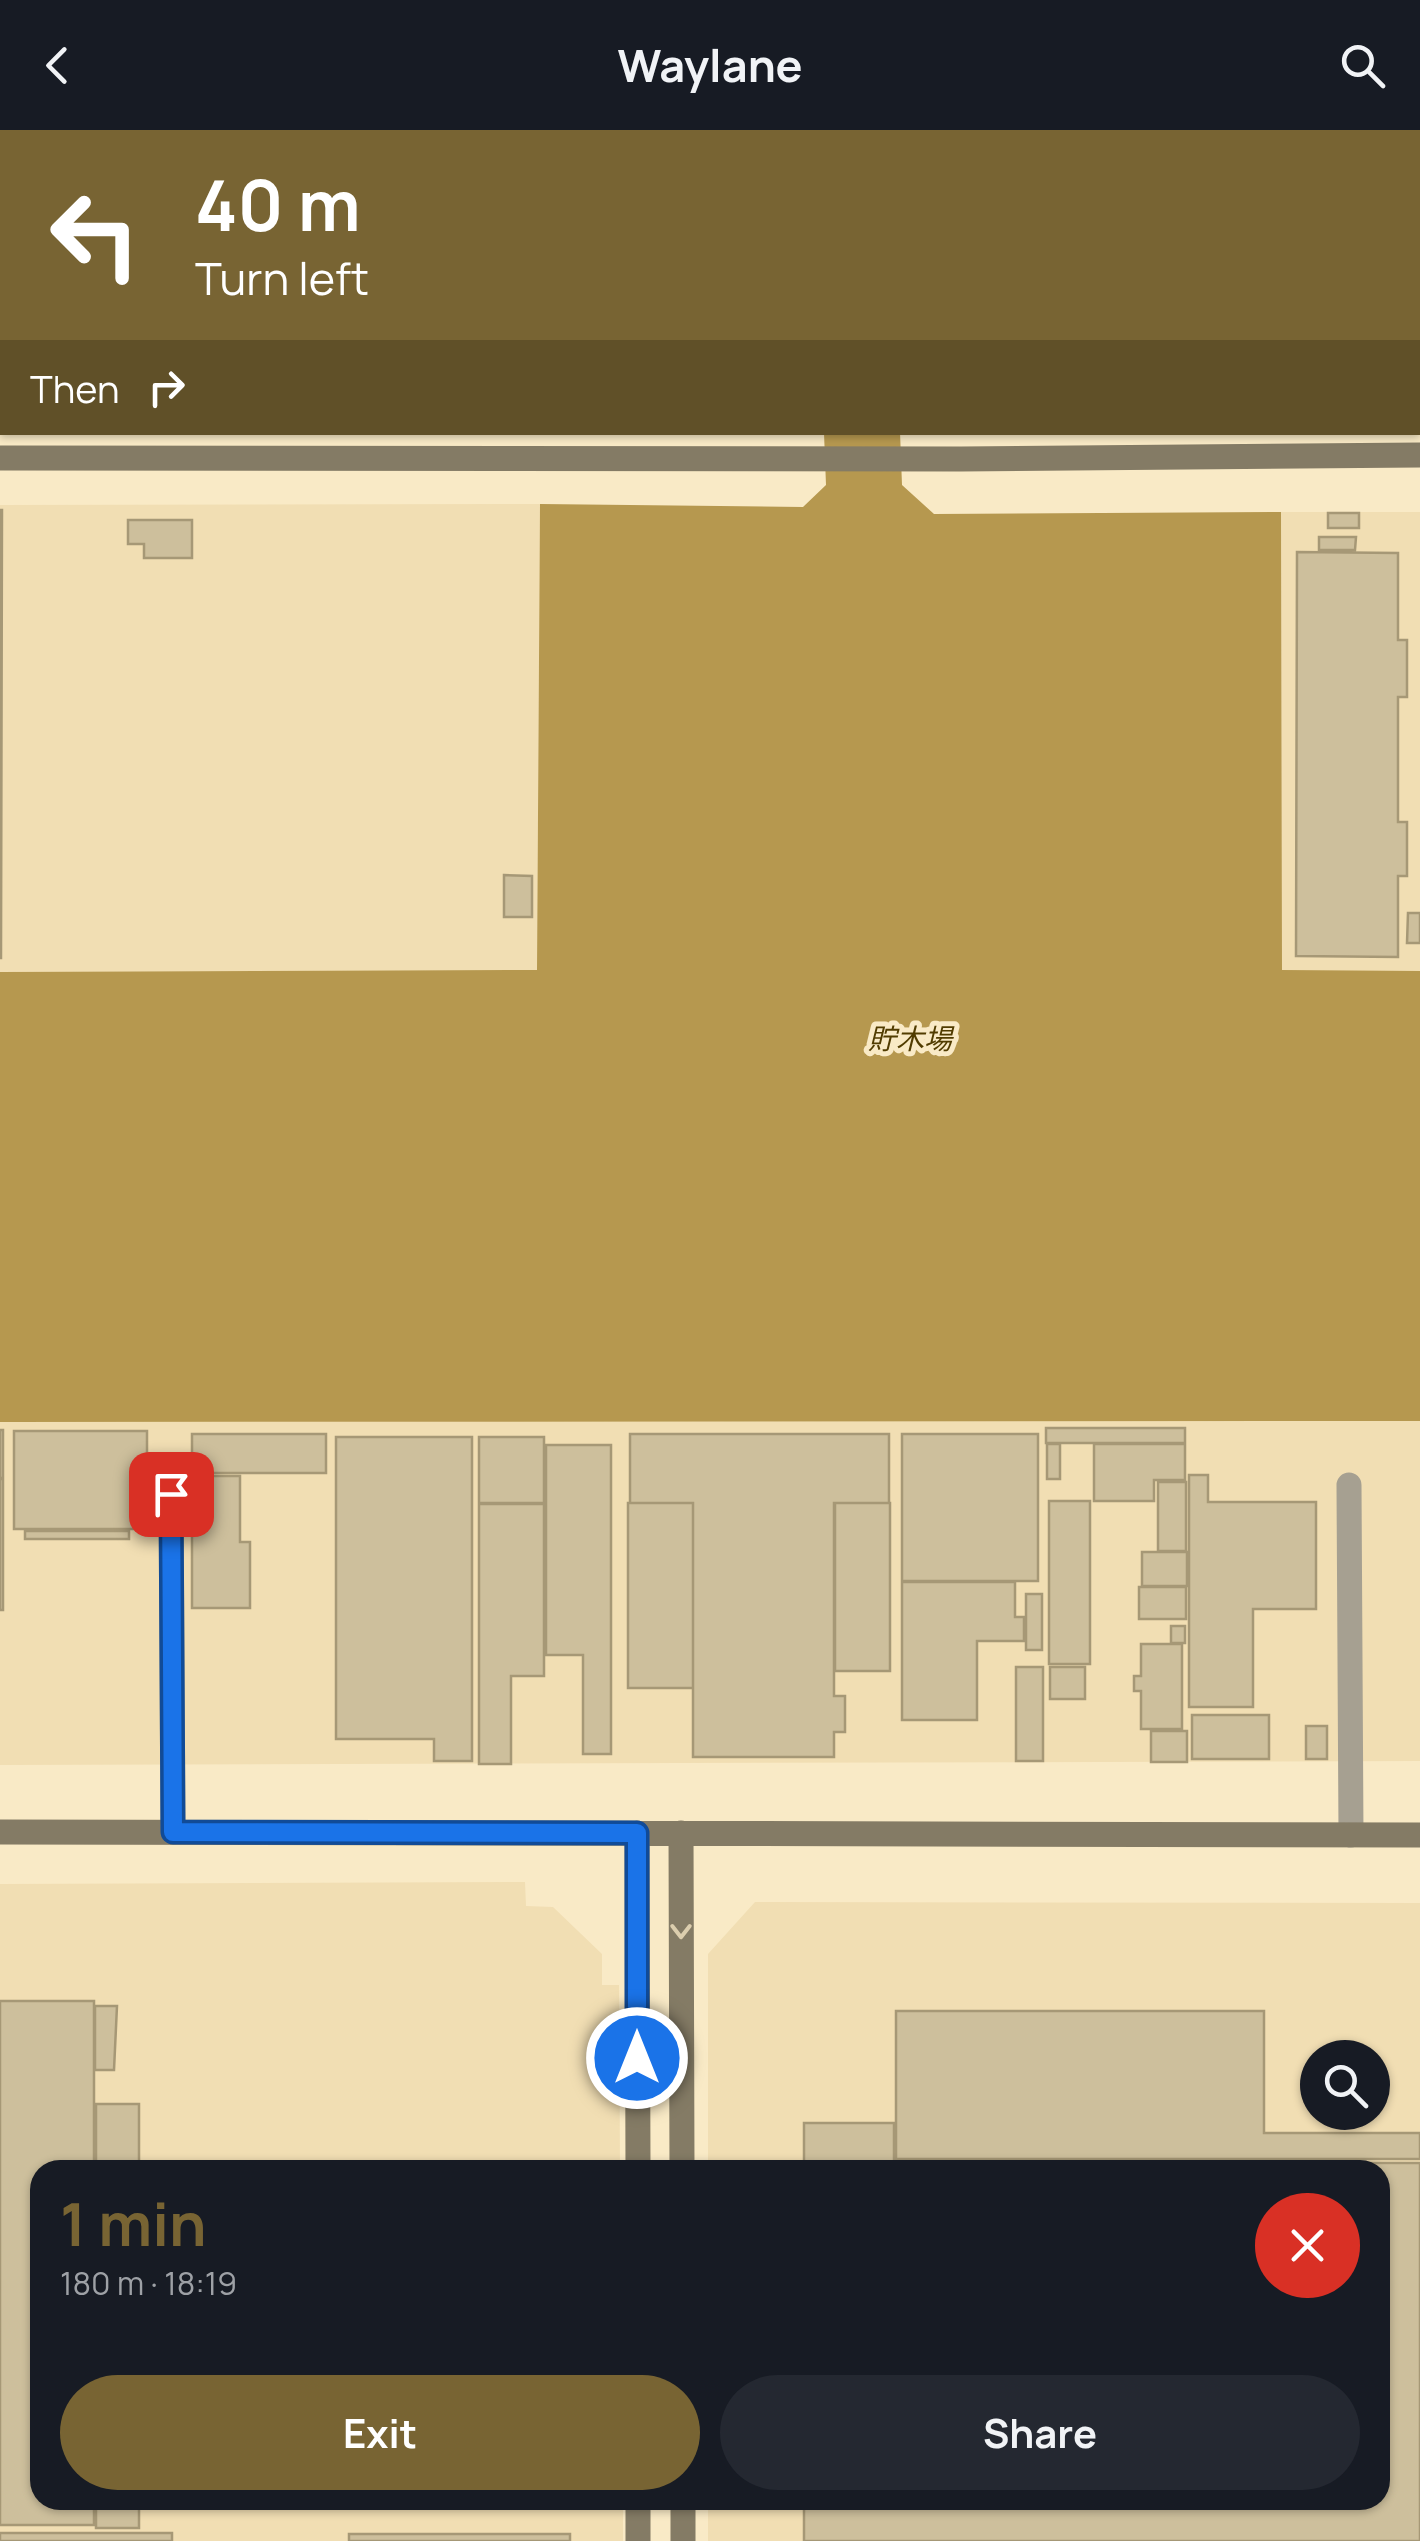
<!DOCTYPE html>
<meta charset="utf-8">
<style>
:root{--surface:#171b24;--page:#242831;--text:#f1f3f6;--muted:#9ea1a6;--accent:#786433}
body{margin:0;font-family:Manrope,"Noto Sans JP",sans-serif;background:var(--page);color:var(--text);height:100vh;display:flex;flex-direction:column;font-size:38px;white-space:nowrap}
*{box-sizing:border-box;margin:0}
p{font-size:32px;color:var(--muted)}
.icon{flex:none;width:55px;height:55px;fill:none;stroke:currentColor;stroke-width:2;stroke-linecap:round;stroke-linejoin:round}
.map{position:relative;flex:1;overflow:hidden}
.panel{position:absolute;left:30px;top:2030px;width:1360px;height:350px;display:flex;flex-direction:column;background:var(--surface);border-radius:30px;box-shadow:0 2px 8px #0004}
.panel>*{flex:none}
.top-card{position:absolute;left:0px;top:0px;width:1420px;height:305px;box-shadow:0 2px 8px #0004;background:#786433;color:#fff;overflow:hidden}
.buttons{position:absolute;left:1300px;top:1910px;display:grid;gap:20px}
.buttons a{display:grid;place-items:center;width:90px;height:90px;border-radius:50%;background:var(--surface);box-shadow:0 2px 8px #0004;font-size:50px}
.pin{position:absolute;display:grid;place-items:center;width:85px;height:85px;color:#fff;margin:-42px;border-radius:20px;box-shadow:0 5px 15px #0006}
.me{position:absolute;width:110px;margin:-55px;rotate:0deg;stroke-linejoin:round;filter:drop-shadow(0 0 8px #0008)}
.turn{display:flex;align-items:center;gap:35px;height:210px;padding:0 30px;font-size:45px}
.turn .icon{width:130px;height:130px;stroke-width:2.5}
.turn b{display:block;font-size:70px;line-height:85px}
.then{display:flex;align-items:center;height:95px;padding:0 30px;background:#0003;gap:20px;font-size:38px}
.round{display:grid;place-items:center;flex:none;width:105px;height:105px;border-radius:52px;background:var(--page)}
.head{display:flex;align-items:center;justify-content:space-between;height:170px;padding:0 30px}
h1{font-size:60px;font-weight:700;line-height:75px;color:var(--accent)}
.cta{display:flex;gap:20px;margin-top:auto;padding:20px 30px}
.cta a{flex:1;height:115px;border-radius:60px;background:var(--accent);color:#fff;font-size:40px;font-weight:700;line-height:115px;text-align:center}
.cta a+a{background:var(--page);color:var(--text)}
header{display:flex;justify-content:space-between;align-items:center;height:130px;padding:0 30px;background:var(--surface);font-size:45px;font-weight:700}
.map>svg:first-child{display:block}
.built{fill:#f1deb3;fill-rule:evenodd}
.water{fill:#b6984f}
.building{fill:#cdbf9c;stroke:#a69876;stroke-width:2.5}
.lines{fill:none;stroke-linecap:round;stroke-linejoin:round}
.street{stroke:#a6a091;stroke-width:25}
.secondary{stroke:#847b65;stroke-width:25}
.oneway{stroke:#dcceae}
.route-casing{stroke:#114b97;stroke-width:25}
.route{stroke:#1a73e8;stroke-width:18}
.labels{text-anchor:middle;dominant-baseline:central;stroke-width:10;stroke-linejoin:round;paint-order:stroke}
.water-label{font-size:28px;font-style:italic;fill:#513c00;stroke:#f9eac6}
</style>
<header><svg class="icon" aria-label="back" viewBox="0 0 24 24"><path d="M15 5l-7 7 7 7"/></svg>Waylane<svg class="icon" aria-label="search" viewBox="0 0 24 24"><circle cx="10" cy="10" r="6"/><path d="M15 15l6 6"/></svg></header>
<div class="map">
<svg width="1420" height="2411" viewBox="0 0 1420 2411">
<rect width="100%" height="100%" fill="#f9eac6"/>
<path class="built" d="M0,0H531L2,2L0,268Z
M1277,0H1420V263L1418,2Z
M540,374L537,840L0,842V375Z
M1281,382H1420V841H1282Z
M1420,1291V1631L0,1635V1292Z
M525,1752L526,1776L553,1777L602,1824V1855H619L620,2040H40V2370H623V2411H0V1754Z
M755,1772L1420,1773V2411H708V2370H1380V2040H708V1824ZM1318,1928H1372V1982H1318Z"/>
<path class="water" d="M531,0H1277V2H531Z
M900,302L902,355L934,384L1281,382L1282,840L1420,841V1291L0,1292V842L537,840L540,374L803,377L826,355L824,303Z"/>
<path class="building" d="M86,0H306V2H86Z
M314,0H392V2H314Z
M0,380H2L1,828H0Z
M1328,383H1359V398H1328Z
M128,390H192V428H144V414H128Z
M1319,407H1356L1355,420H1319Z
M1297,422L1398,423V510H1407V567H1398V692H1407V746H1398V827L1296,826Z
M504,745L532,746V787H504Z
M1408,783H1420V813H1407Z
M1046,1298H1185V1313H1046Z
M0,1300H3V1348H0Z
M14,1301H147V1399H14Z
M192,1304H326V1343H192Z
M630,1304H889V1373H834V1566H845V1602H834V1627H693V1373H630Z
M902,1304H1038V1451H902Z
M336,1307H472V1631H434V1609H336Z
M479,1307H544V1373H479Z
M1047,1314H1060V1349H1047Z
M1094,1314H1185V1350H1154V1371H1094Z
M546,1315H611V1624H583V1525H546Z
M1189,1345H1208V1372H1316V1479H1253V1577H1189Z
M192,1346H240V1412H250V1478H192Z
M0,1349H3V1480H0Z
M1158,1352H1186V1421H1158Z
M1049,1371H1090V1534H1049Z
M628,1373H693V1558H628Z
M835,1373H890V1541H835Z
M479,1374H544V1546H511V1634H479Z
M25,1401H129V1409H25Z
M1142,1422H1187V1456H1142Z
M902,1452H1015V1487H1024V1511H977V1590H902Z
M1139,1457H1186V1489H1139Z
M1026,1464H1042V1520H1026Z
M1171,1496H1185V1513H1171Z
M1141,1514H1182V1599H1141V1561H1134V1546H1141Z
M1016,1537H1043V1631H1016Z
M1050,1537H1085V1569H1050Z
M1192,1585H1269V1629H1192Z
M1306,1596H1327V1629H1306Z
M1151,1601H1187V1632H1151Z
M0,1871H94V2040H40V2370H94V2395H0Z
M95,1876H117L114,1940H95Z
M896,1881H1264V2003H1420V2029H896Z
M96,1974H139V2040H96Z
M804,1993H894V2032L1420,2033V2411H804V2370H1380V2040H804Z
M96,2370H139V2398H96Z
M0,2403H172V2411H0Z
M349,2404H570V2411H349Z"/>
<g class="lines">
<path class="street" d="M1349,1355L1351,1705
M171,1364L173,1702"/>
<path class="secondary" d="M0,328L961,329L1420,325
M0,1702L1420,1705
M637,1703L638,2040
M681,1703L682,2040
M638,2370V2411
M683,2370V2411"/>
</g>
<defs><path id="oneway-chevron" d="M-2-3.5L2.5 0L-2 3.5" fill="none" stroke-width="1.6" stroke-linecap="round" stroke-linejoin="round" transform="scale(2.5)"/></defs>
<use class="oneway" href="#oneway-chevron" transform="translate(681 1801) rotate(90)"/>
<g class="lines">
<defs>
<path id="route" d="M171,1364L173,1702L637,1703V1928"/>
</defs>
<use href="#route" class="route-casing"/>
<use href="#route" class="route"/>
</g>
<g class="labels">
<g class="water-label">
<text x="910" y="908">貯木場</text>
</g>
</g>
</svg>
<div class="buttons">
<a><svg class="icon" aria-label="search" viewBox="0 0 24 24"><circle cx="10" cy="10" r="6"/><path d="M15 15l6 6"/></svg></a>
</div>
<div class="pin" style="left:171px;top:1364px;background:#d93025"><svg class="icon" aria-label="arrive" viewBox="0 0 24 24"><path d="M6 21V4h12l-3 4 3 4H6"/></svg></div>
<svg class="me" style="left:637px;top:1928px" viewBox="-20 -20 40 40"><circle r="17" fill="#1a73e8" stroke="#fff" stroke-width="3"/><path d="M0-11L8 9 0 5-8 9z" fill="#fff"/></svg>
<div class="top-card">
<div class="turn"><svg class="icon" aria-label="left" viewBox="0 0 24 24"><path d="M17 20v-9H6M10 6l-5 5 5 5"/></svg><div><b>40 m</b>Turn left</div></div>
<div class="then">Then<svg class="icon" aria-label="right" viewBox="0 0 24 24"><path d="M7 20v-9h11M14 6l5 5-5 5"/></svg></div>
</div>
<section class="panel">
<div class="head"><div><h1>1 min</h1><p>180 m · 18:19</p></div><a class="round" style="background:#d93025;color:#fff"><svg class="icon" aria-label="close" viewBox="0 0 24 24"><path d="M6 6l12 12M18 6L6 18"/></svg></a></div>
<div class="cta"><a>Exit</a><a>Share</a></div>
</section>
</div>
